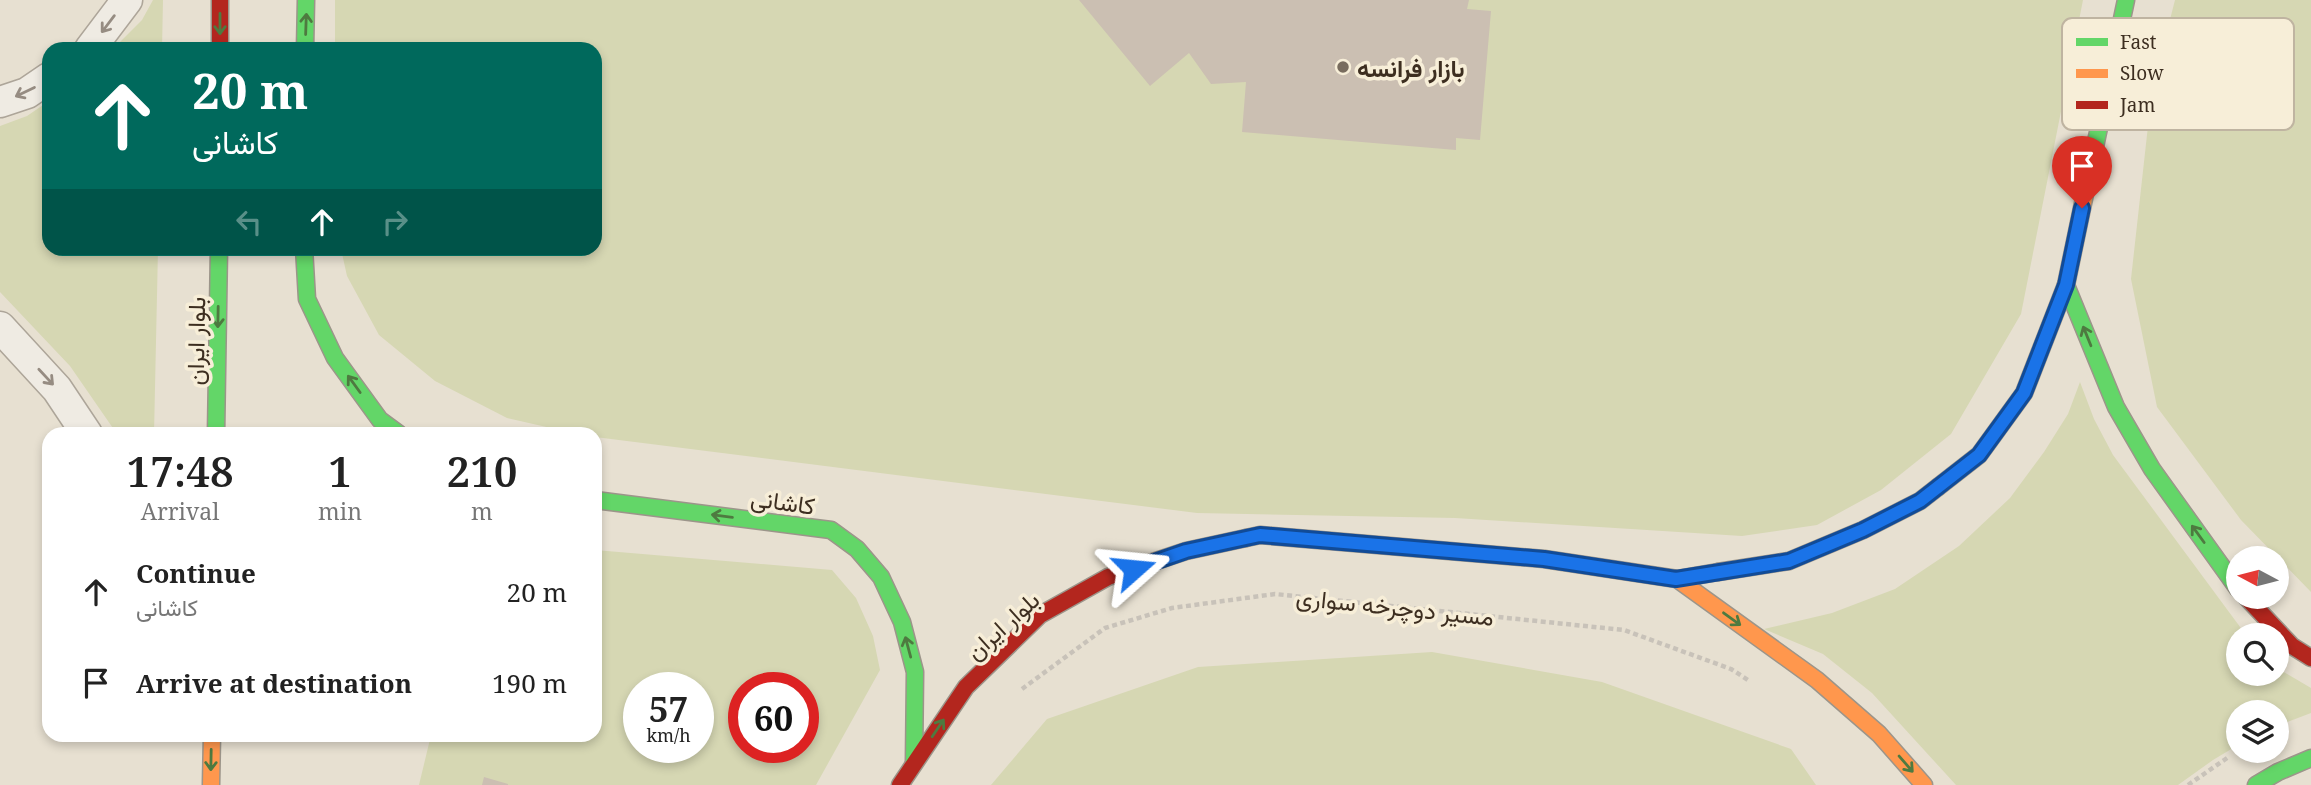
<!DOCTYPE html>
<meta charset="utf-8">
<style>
:root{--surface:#fff;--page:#f6f6f6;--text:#222;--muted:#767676}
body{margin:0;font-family:"Noto Serif",Vazirmatn,serif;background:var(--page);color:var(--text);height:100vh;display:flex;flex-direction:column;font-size:26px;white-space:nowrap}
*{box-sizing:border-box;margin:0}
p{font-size:23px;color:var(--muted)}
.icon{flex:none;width:38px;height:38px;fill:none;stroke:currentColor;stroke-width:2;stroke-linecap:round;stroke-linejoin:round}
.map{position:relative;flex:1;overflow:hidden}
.sheet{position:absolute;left:42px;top:427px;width:560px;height:315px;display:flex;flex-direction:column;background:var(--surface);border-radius:21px;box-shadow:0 4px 10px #0003}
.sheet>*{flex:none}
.guide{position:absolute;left:42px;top:42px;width:560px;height:214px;border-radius:21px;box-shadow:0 4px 10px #0003;background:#00695c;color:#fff;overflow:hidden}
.needle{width:46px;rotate:277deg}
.fabs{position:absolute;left:2226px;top:546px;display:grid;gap:14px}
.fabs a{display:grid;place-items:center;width:63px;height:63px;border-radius:50%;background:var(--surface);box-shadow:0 4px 10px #0003;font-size:35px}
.speed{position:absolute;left:623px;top:672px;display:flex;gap:14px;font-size:35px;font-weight:700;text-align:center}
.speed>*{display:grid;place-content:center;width:91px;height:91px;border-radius:50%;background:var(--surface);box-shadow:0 4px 10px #0003;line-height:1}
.speed small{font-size:18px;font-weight:400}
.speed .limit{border:10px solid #d22;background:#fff;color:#111}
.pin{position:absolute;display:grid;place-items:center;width:60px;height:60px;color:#fff;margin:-72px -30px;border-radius:50% 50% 50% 0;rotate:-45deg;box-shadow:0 0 7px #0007}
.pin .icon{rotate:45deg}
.me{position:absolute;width:77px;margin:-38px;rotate:72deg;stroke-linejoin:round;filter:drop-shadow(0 0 5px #0008)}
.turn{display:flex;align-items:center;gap:24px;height:147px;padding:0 35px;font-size:32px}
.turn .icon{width:91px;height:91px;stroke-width:2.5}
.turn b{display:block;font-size:49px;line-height:60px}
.lanes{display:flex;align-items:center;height:66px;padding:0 35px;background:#0003;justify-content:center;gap:35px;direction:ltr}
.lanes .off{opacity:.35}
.eta{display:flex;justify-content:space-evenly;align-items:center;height:119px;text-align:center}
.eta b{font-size:42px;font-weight:600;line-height:49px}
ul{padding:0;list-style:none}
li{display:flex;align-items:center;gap:21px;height:91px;padding:0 35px}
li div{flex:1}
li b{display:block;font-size:26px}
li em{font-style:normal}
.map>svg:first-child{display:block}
.green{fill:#d6d7b3;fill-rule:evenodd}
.building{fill:#cbbfb2}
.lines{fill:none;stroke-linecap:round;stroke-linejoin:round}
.street-casing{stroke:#ada599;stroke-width:33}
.fast-casing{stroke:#9c958a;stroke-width:19}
.slow-casing{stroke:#9c958a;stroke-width:19}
.jam-casing{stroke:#9c958a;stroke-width:19}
.path{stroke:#c8c2b9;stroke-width:4.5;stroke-dasharray:5 3.5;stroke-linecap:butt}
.street{stroke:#efebe3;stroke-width:30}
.fast{stroke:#63d668;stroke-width:16}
.slow{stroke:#ff974d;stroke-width:16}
.jam{stroke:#b3261e;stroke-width:16}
.oneway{stroke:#968c82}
.oneway2{stroke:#4e7a40}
.route-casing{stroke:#114b97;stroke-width:18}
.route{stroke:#1a73e8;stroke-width:12}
.poi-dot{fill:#786c5e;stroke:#f7eed8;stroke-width:2.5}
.labels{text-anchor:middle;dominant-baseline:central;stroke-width:7;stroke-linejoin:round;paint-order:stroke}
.poi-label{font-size:24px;font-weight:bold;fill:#3d2e20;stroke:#f7eed8;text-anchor:start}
.street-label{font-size:24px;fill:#3d2e20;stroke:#f7eed8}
.key{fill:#f7eed8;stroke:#bfb4a1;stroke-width:2}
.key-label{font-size:19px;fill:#3d2e20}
</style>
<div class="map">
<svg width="2311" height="785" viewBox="0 0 2311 785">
<rect width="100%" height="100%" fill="#e7e0d1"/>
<path class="green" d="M153,0H163L162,49H113L142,20Z
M335,0H2083L2021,314L1951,434L1881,490L1817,525L1742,536L1455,518L1197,513L595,437V434H577L507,418L435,381L379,335L347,276L341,249L595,248V49H335Z
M2175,0H2311V592L2241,520L2157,407L2131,279L2152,90Z
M49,101V248L158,249L154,434H117L70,366L0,292V126L27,116Z
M2080,382L2094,419L2113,455L2246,635H2238V674H2277V668L2311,688V713L2277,726V712H2238V745L2213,760L2178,785H1956L1872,693L1823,654L1764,629L1832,613L1895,589L1959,546L2010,498L2044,452L2068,414Z
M595,550L832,570L856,598L873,636L880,670L816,785H419L431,735H595ZM639,688H698V747H639ZM744,688H803V747H744Z
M1432,652L1602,682L1791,749L1816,785H991L1047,719L1198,667Z"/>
<path class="building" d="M1079,0H1469L1467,9L1491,11L1480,140L1456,138V150L1242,132L1246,82L1211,84L1189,53L1150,86Z
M484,777L508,784V785H482Z"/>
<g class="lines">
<defs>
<path id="street" d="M90,49L127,0
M0,102L27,93L49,78
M0,327L57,389L87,434"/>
<path id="fast" d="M305,49L306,0
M2086,189L2126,0
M304,248L307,299L335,358L380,420L399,434
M2066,285L2116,407L2152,469L2238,589
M216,434L219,248
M595,500L831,530L857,549L881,577L902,622L915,672L914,763
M2256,785L2278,772L2311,758"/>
<path id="slow" d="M1938,487L1979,455L2024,393L2066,285L2086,189
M1246,538L1260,535L1544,559L1677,579L1718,572
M1677,579L1817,680L1879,734L1924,785
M211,785L212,735"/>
<path id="jam" d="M220,0V49
M1718,572L1789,561L1863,530L1920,501L1938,487
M2246,597L2292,646L2311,658
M900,785L966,687L1040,615L1108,577L1186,551L1246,538"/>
</defs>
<use href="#street" class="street-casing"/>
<use href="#fast" class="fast-casing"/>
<use href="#slow" class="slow-casing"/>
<use href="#jam" class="jam-casing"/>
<path class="path" d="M1022,689L1105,628L1172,608L1275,594L1624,630L1731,669L1748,680
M2188,785L2230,756"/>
<use href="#street" class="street"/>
<use href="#fast" class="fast"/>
<use href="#slow" class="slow"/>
<use href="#jam" class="jam"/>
</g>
<defs><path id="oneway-shaft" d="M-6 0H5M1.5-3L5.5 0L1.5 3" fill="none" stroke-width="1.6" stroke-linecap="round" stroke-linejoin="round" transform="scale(1.75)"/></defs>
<g class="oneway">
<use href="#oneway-shaft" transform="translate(108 24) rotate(127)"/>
<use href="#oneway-shaft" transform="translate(25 92) rotate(154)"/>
<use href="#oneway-shaft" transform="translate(46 377) rotate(47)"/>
</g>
<g class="oneway2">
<use href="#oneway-shaft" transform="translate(220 24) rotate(90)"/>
<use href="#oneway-shaft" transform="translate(306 24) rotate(-88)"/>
<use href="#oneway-shaft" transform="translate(218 317) rotate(91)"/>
<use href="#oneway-shaft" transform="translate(2087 336) rotate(-112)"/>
<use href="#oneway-shaft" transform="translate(354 384) rotate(-126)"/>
<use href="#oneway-shaft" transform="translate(722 516) rotate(-173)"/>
<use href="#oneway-shaft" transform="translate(2198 534) rotate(-126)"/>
<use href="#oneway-shaft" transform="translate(1732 619) rotate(36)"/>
<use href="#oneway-shaft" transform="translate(908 647) rotate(-105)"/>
<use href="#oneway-shaft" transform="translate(938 728) rotate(-56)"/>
<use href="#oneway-shaft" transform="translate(211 760) rotate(91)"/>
<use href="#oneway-shaft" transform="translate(1906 764) rotate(49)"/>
</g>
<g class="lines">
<defs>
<path id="route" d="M1134,569L1186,551L1260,535L1544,559L1676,579L1789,561L1863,530L1920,501L1979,455L2024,393L2066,285L2082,208"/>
</defs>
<use href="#route" class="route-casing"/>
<use href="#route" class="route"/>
</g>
<circle class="poi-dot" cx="1343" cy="67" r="7"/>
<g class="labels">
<g class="poi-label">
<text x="1357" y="67">بازار فرانسه</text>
</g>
<g class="street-label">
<text transform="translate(195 341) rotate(-89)">بلوار ایران</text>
<text transform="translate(783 501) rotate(8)">کاشانی</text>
<text transform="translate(1395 606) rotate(6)">مسیر دوچرخه سواری</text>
<text transform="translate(1002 625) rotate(-42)">بلوار ایران</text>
</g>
</g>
<rect x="2062" y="18" width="232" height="112" rx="10" class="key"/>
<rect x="2076" y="38" width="32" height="8" fill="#63d668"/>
<rect x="2076" y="69" width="32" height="9" fill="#ff974d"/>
<rect x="2076" y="101" width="32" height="8" fill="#b3261e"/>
<g class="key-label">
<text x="2120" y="49">Fast</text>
<text x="2120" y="80">Slow</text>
<text x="2120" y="112">Jam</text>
</g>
</svg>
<div class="fabs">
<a><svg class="needle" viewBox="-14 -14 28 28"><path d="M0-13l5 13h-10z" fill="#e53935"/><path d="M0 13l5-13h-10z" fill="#767676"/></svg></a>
<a><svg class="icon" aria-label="search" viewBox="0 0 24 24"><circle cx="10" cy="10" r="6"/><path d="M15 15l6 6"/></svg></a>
<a><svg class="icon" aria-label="layers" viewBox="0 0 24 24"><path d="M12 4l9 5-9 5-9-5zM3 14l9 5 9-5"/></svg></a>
</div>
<div class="speed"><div>57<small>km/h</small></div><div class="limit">60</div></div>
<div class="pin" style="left:2082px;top:208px;background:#d93025"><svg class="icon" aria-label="arrive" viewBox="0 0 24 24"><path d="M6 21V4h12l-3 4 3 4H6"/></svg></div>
<svg class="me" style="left:1134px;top:569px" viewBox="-20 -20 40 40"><path d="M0-17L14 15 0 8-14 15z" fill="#1a73e8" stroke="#fff" stroke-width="4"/></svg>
<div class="guide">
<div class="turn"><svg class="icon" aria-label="ahead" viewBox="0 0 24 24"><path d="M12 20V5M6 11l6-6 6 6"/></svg><div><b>20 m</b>کاشانی</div></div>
<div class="lanes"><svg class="icon off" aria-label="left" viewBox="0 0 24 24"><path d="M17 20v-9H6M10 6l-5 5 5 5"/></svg><svg class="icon" aria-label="ahead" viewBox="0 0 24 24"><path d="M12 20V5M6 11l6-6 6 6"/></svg><svg class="icon off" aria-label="right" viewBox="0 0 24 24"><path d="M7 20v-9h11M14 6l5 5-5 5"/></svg></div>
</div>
<section class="sheet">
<div class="eta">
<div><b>17:48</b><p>Arrival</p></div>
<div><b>1</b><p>min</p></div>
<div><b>210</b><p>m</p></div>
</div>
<ul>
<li><svg class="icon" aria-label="ahead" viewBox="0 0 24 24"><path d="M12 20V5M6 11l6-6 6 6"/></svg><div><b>Continue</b><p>کاشانی</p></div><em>20 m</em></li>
<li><svg class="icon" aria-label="arrive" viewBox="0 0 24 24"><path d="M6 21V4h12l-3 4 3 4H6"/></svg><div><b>Arrive at destination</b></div><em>190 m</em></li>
</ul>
</section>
</div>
